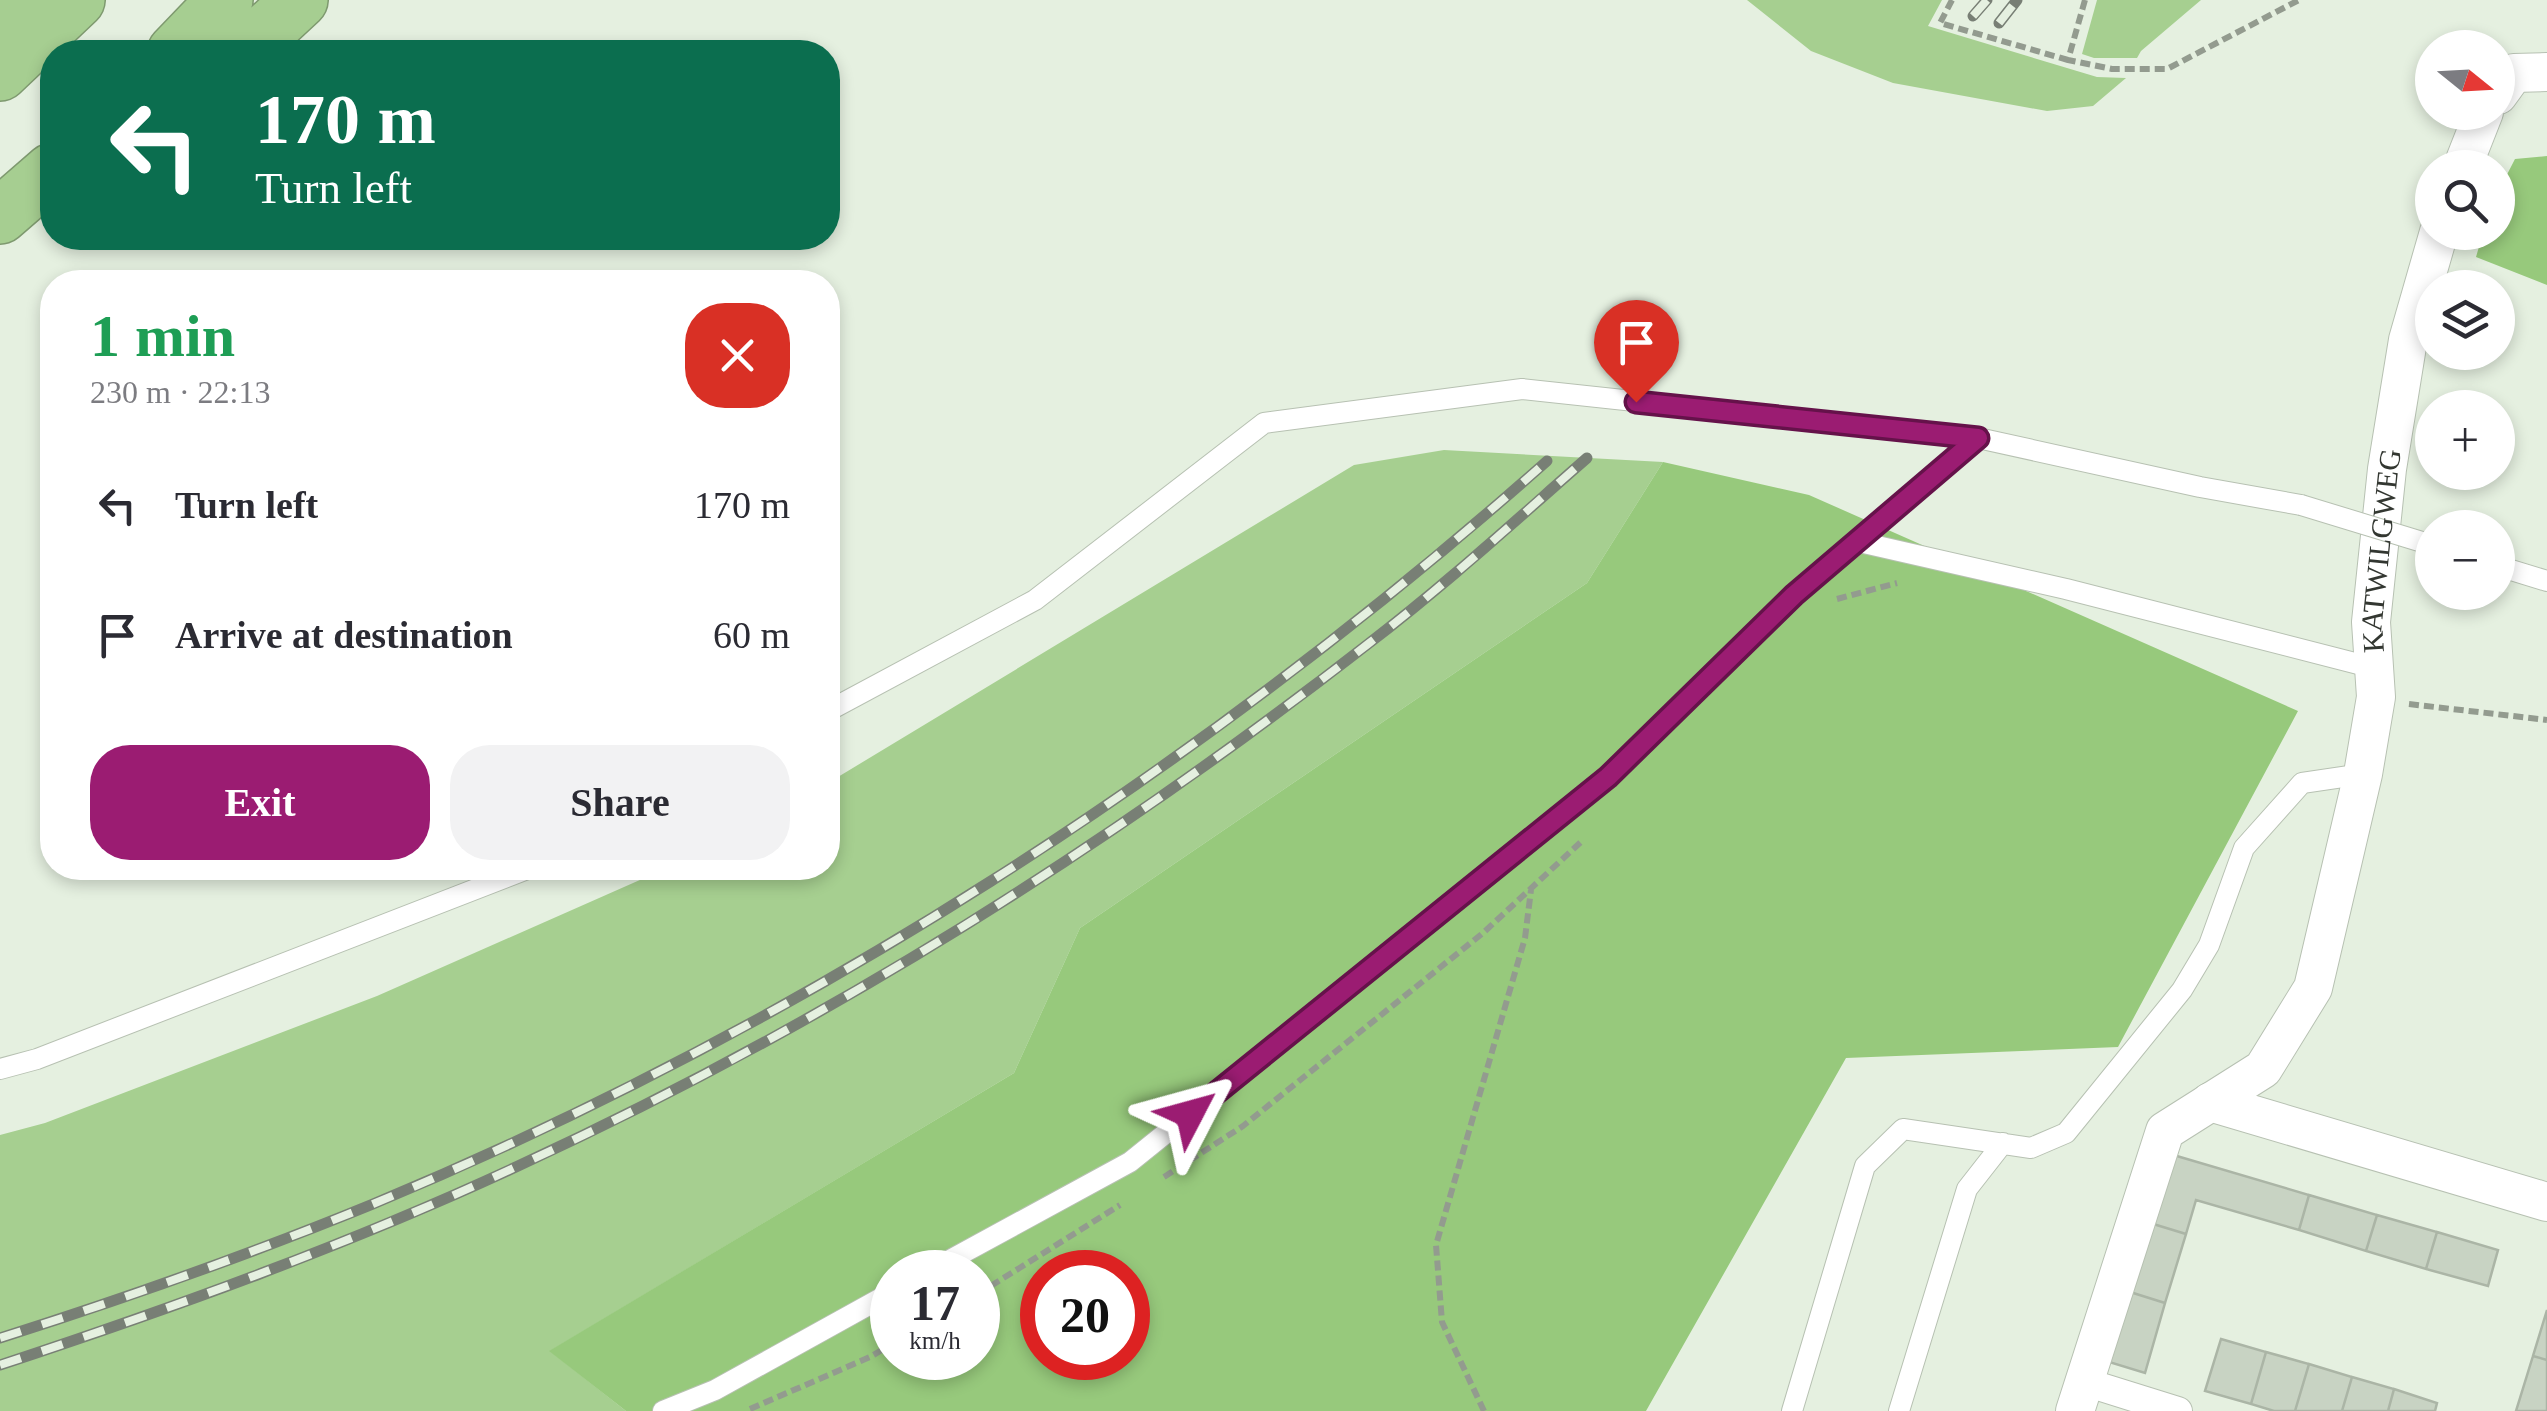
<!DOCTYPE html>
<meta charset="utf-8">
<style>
:root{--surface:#fff;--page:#f2f2f3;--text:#2b2b33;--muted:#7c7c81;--accent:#9b1c72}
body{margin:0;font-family:"Times New Roman",serif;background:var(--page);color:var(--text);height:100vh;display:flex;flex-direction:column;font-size:38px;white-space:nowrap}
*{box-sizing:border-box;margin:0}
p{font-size:32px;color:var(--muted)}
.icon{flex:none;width:55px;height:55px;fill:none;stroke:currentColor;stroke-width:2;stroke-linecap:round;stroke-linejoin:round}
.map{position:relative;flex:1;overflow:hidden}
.sheet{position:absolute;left:40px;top:270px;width:800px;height:610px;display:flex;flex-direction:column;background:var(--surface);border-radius:40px;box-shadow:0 5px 15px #0003}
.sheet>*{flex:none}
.top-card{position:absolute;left:40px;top:40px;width:800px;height:210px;border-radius:40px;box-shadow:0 5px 15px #0003;background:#0b6e4f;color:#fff;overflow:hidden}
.needle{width:65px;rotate:108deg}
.tools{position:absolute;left:2415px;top:30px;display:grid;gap:20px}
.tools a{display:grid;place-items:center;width:100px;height:100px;border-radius:50%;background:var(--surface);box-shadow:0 5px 15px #0003;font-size:50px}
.speed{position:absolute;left:870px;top:1250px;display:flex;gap:20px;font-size:50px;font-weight:700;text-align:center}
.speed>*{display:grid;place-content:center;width:130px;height:130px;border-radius:50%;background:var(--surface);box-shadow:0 5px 15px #0003;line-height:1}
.speed small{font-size:25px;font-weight:400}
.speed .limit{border:15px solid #d22;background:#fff;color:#111}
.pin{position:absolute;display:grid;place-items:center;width:85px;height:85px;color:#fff;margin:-102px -42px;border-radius:50% 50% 50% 0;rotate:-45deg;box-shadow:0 0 10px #0007}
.pin .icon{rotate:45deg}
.me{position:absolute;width:110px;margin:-55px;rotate:51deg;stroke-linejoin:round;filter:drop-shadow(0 0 8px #0008)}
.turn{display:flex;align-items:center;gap:35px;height:210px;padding:0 50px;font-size:45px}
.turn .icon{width:130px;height:130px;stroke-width:2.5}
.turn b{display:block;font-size:70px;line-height:85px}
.round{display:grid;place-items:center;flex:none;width:105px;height:105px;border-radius:40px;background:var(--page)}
.summary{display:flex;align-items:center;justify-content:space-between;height:170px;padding:0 50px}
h1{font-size:60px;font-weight:600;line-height:75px;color:#1e9e55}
.button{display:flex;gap:20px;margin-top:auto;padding:20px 50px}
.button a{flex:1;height:115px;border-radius:40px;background:var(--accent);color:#fff;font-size:40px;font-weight:600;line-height:115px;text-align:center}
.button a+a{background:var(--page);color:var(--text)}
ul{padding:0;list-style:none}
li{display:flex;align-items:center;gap:30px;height:130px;padding:0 50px}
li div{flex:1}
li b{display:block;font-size:38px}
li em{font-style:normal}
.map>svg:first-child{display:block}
.green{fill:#a6cf90}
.forest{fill:#97c97c;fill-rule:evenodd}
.building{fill:#c8d3c3;stroke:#abb5a6;stroke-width:2.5}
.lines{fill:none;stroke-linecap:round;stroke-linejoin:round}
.service-casing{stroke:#b7c1b2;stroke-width:22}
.pedestrian-casing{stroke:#b7c1b2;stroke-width:30}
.minor-casing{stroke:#b7c1b2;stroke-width:40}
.motorway-casing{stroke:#7e996f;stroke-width:58}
.path{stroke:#939b8f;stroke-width:6;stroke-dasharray:10 5;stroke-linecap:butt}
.service{stroke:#fff;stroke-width:20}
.pedestrian{stroke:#fff;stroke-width:28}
.minor{stroke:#fff;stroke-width:38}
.motorway{stroke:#a6ce91;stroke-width:55}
.rail-casing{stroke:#787f75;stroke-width:11}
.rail{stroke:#e5f0e0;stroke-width:8;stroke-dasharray:22;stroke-linecap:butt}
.service-bridge-casing{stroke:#b7c1b2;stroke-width:22;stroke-linecap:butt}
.service-bridge{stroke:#fff;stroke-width:20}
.route-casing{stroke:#65124a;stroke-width:25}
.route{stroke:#9b1c72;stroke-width:18}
.labels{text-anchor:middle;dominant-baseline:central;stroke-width:8;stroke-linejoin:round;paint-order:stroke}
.street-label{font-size:30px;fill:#333731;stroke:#e5f0e0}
</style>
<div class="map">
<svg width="2547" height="1411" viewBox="0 0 2547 1411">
<rect width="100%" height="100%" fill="#e5f0e0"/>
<path class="green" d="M1747,0H1942L1928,26L2097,77L2126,78L2093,106L2047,111L1893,83L1811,51Z
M2097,0H2201L2141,51L2137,58H2094L2082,54Z
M1444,450L1663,462L1587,583L1080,928L1014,1073L550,1351L626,1411H0V1135L45,1123L377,996L667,868H828V783L1354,465Z"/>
<path class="forest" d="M2547,156V285L2476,257L2483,233L2498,232V192L2515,159Z
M1663,462L1809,495L2298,711L2118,1047L1846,1058L1646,1411H626L549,1351L1014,1073L1080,928L1587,583ZM892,1272H978V1358H892ZM1042,1272H1128V1358H1042Z"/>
<path class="building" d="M2170,1154L2309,1195L2299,1230L2196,1200L2186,1234L2150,1223Z
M2309,1195L2377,1215L2366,1251L2299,1230Z
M2377,1215L2437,1232L2426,1269L2366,1251Z
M2150,1223L2186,1234L2165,1303L2130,1292Z
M2437,1232L2498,1250L2488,1286L2426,1269Z
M2130,1292L2165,1303L2145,1373L2109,1362Z
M2547,1310V1360L2533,1356Z
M2221,1339L2266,1352L2251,1404L2205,1391Z
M2266,1352L2309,1364L2295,1411H2274L2251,1404Z
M2533,1356L2547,1360V1411H2516Z
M2309,1364L2352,1377L2342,1411H2295Z
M2352,1377L2394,1389L2388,1411H2342Z
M2394,1389L2437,1403L2435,1411H2388Z"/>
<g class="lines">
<defs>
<path id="service" d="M1855,541L2066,589L2374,668
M2498,566L2547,581
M828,711L1035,600L1264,423L1522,389L1978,438
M0,1069L37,1059L530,868
M928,1272L1130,1162L1608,777L1794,595L1978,438L2200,487L2301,505
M663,1411L715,1390L892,1292
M1792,1411L1865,1166L1903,1129L2031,1148L2066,1133L2182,990L2209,945L2244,848L2302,783L2363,774
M1899,1411L1967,1189L2003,1143"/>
<path id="pedestrian" d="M2085,1382L2178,1411"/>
<g id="minor">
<path d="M2498,95L2514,73L2547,72"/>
<path d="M2462,168L2484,112"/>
<path d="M2210,1102L2547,1202"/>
<path id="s1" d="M2075,1411L2165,1131L2263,1069L2313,988L2363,774L2376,697L2371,622L2387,469L2408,340L2439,232"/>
</g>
<path id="motorway" d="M0,20L19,0
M175,52L225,0
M244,52L300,0
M0,73L77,0
M0,216L52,171"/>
</defs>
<use href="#service" class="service-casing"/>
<use href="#pedestrian" class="pedestrian-casing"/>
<use href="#minor" class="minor-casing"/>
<use href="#motorway" class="motorway-casing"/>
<path class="path" d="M1952,0L1940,23L2068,60
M2085,0L2068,60L2112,69H2167L2299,0
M1837,599L1897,583
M2409,704L2547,720
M1164,1177L1243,1126L1483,933L1583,840
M978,1294L1120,1205
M750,1409L870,1357L892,1344
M1484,1411L1442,1322L1436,1245L1525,938L1531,890"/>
<use href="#service" class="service"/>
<use href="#pedestrian" class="pedestrian"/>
<use href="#minor" class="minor"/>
<use href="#motorway" class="motorway"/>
<defs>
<path id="rail" d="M1973,16L1987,0
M1999,23L2017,0
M0,1338C126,1298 251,1254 373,1204C802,1026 1200,769 1547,461
M0,1365C176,1307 350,1244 518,1166C822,1026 1105,849 1368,644C1444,586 1515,521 1587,458"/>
</defs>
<use href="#rail" class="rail-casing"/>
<use href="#rail" class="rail"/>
<defs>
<path id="service-bridge" d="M2301,505L2432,545"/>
</defs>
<use href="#service-bridge" class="service-bridge-casing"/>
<use href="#service-bridge" class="service-bridge"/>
</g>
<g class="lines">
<defs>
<path id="route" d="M1190,1114L1608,777L1794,595L1978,438L1636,402"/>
</defs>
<use href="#route" class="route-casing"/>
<use href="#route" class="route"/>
</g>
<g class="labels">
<g class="street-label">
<text stroke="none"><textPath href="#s1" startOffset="950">KATWILGWEG</textPath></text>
</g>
</g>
</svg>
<div class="tools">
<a><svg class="needle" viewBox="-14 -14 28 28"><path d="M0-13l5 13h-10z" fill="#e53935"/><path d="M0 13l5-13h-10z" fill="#7c7c81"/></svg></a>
<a><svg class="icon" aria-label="search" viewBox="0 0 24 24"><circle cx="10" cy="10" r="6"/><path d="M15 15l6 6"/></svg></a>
<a><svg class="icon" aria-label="layers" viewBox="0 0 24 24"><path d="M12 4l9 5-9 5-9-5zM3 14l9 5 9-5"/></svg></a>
<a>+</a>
<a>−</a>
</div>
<div class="speed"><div>17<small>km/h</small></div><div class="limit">20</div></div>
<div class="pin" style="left:1636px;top:402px;background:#d93025"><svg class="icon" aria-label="arrive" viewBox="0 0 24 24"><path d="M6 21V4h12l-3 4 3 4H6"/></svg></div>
<svg class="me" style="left:1190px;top:1114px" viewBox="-20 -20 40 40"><path d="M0-17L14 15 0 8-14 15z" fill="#9b1c72" stroke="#fff" stroke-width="4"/></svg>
<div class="top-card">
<div class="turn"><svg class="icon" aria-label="left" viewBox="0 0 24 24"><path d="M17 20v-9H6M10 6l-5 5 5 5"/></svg><div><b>170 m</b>Turn left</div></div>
</div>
<section class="sheet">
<div class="summary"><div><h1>1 min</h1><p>230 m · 22:13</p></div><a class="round" style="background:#d93025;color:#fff"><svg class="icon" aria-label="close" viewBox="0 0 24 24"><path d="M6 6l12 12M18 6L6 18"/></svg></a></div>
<ul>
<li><svg class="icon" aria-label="left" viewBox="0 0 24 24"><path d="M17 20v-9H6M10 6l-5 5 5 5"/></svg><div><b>Turn left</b></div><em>170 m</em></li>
<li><svg class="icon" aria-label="arrive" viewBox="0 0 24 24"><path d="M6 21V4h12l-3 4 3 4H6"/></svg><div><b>Arrive at destination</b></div><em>60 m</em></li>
</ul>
<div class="button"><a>Exit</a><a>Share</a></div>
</section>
</div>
